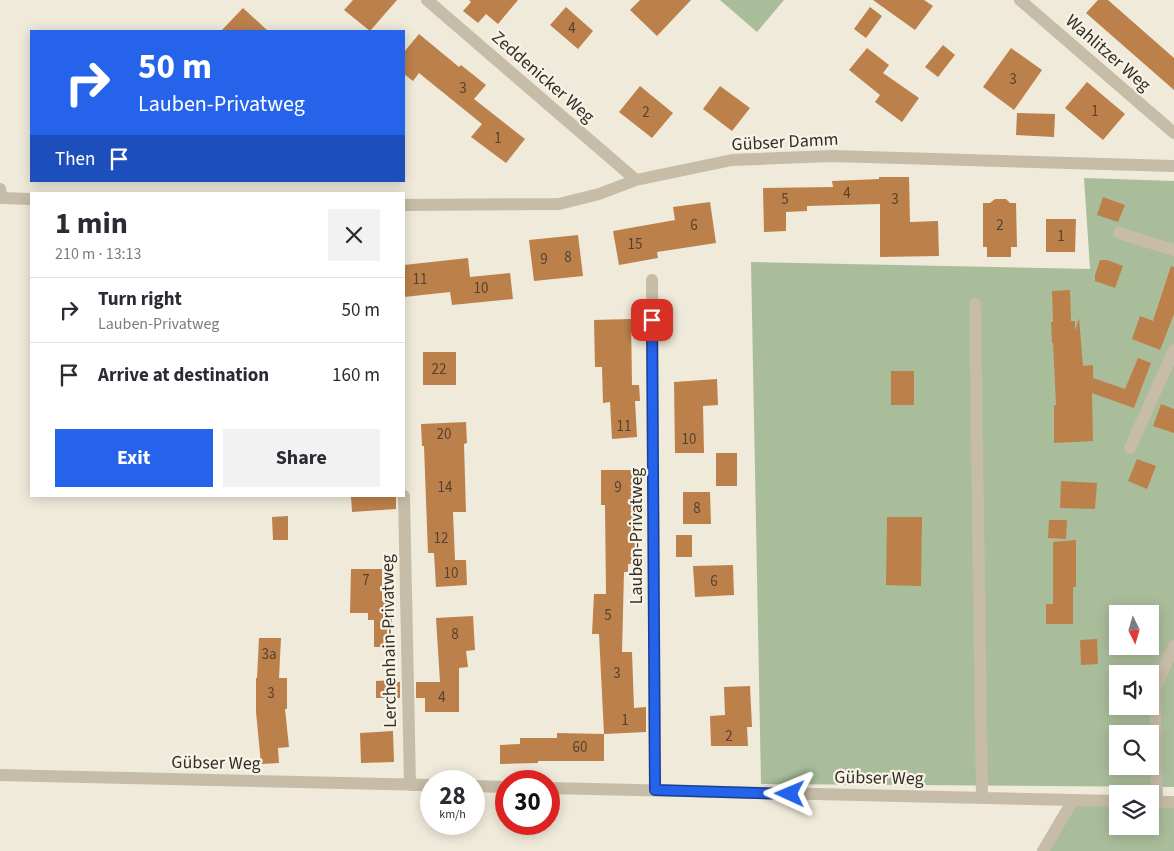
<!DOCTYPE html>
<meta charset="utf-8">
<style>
:root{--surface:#fff;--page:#f2f2f3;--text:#2b2b33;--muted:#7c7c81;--line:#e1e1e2;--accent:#2563eb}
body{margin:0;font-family:"Source Sans 3",sans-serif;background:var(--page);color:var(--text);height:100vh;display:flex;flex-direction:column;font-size:19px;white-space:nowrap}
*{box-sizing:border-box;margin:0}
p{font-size:16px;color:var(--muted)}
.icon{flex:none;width:28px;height:28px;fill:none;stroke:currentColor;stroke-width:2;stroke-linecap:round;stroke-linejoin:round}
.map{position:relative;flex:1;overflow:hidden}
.drawer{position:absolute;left:30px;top:192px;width:375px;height:305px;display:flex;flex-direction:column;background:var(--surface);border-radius:0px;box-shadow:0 2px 12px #0003}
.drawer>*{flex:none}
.banner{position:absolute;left:30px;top:30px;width:375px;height:152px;border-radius:0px;box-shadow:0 2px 12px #0003;background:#2563eb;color:#fff;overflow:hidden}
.needle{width:32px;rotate:175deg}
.fabs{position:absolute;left:1109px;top:605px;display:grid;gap:10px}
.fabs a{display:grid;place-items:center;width:50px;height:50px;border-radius:0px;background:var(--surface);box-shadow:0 2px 12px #0003;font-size:25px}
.speed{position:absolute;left:420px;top:770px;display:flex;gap:10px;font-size:25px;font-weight:700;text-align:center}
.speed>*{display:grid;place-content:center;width:65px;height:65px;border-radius:50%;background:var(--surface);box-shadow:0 2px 12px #0003;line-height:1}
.speed small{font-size:12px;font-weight:400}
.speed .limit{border:8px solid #d22;background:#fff;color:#111}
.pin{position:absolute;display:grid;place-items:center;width:42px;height:42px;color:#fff;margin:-21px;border-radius:10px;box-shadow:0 2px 8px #0006}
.me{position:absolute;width:55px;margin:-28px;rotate:271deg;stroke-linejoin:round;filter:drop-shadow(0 0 4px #0008)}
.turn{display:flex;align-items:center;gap:18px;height:105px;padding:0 25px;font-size:22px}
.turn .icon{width:65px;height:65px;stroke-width:2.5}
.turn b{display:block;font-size:35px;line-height:42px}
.then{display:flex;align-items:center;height:48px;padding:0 25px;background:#0003;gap:10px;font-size:19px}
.round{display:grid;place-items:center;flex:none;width:52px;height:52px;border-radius:0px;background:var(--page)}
.head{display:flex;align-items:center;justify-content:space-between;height:85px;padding:0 25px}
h1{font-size:30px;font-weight:700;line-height:38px}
.button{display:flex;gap:10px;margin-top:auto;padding:10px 25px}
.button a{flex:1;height:58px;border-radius:0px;background:var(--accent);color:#fff;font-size:20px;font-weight:700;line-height:58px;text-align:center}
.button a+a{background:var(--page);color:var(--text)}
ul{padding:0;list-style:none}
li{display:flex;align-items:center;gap:15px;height:65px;padding:0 25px;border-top:1px solid var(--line)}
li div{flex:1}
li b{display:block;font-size:19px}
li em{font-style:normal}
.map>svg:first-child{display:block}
.green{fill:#aabd9b;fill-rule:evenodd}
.building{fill:#bc804b}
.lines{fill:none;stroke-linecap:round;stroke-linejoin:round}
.minor{stroke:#c6bca7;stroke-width:12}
.route-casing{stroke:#184099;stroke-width:12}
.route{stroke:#2563eb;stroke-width:9}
.labels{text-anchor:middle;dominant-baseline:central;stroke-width:4.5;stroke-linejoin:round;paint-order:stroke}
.number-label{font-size:15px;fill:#554230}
.street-label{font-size:18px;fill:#332e27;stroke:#f7f3e6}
</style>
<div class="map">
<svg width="1174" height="851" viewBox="0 0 1174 851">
<rect width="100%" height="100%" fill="#efeada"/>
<path class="green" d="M720,0H784L757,32Z
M1084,178L1174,181V787L761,784L751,262L1090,269ZM1118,614H1150V646H1118ZM1118,674H1150V706H1118ZM1118,734H1150V766H1118Z
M1073,800L1117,801L1118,826H1150V802H1174V851H1043Z"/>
<path class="building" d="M353,0H397L370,31L344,10Z
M469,0H518L498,24L486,14L478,23L463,11L471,2Z
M640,0H691L657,36L630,10Z
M873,0H924L933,6L915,30Z
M1098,0H1108L1174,58V90L1086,13Z
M566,7L593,31L578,49L550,25Z
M870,7L882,16L866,38L854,29Z
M243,8L268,31H221Z
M419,34L459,67L461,65L486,85L474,99L525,139L506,163L471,137L482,124L419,73L413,81L404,74V52Z
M943,45L955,55L938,77L925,67Z
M867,48L889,65L883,73L919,98L902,122L875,102L880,95L849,70Z
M1011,48L1042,70L1014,110L983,87Z
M1087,82L1125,114L1103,140L1065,108Z
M640,86L673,113L652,138L619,112Z
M720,86L750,108L732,131L703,109Z
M1017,113L1055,114L1054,137L1016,135Z
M879,177H909L910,222L938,221L939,256L880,257V204L807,206V211L786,212V231L764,232L763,188L833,187L832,181L879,179Z
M1103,197L1125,205L1118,222L1097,215Z
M995,199H1006L1010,203H1016L1017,247H1011V257H987V247H983V203H990Z
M710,202L716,243L657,252L658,258L619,265L613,231L675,220L673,207Z
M1046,219H1076L1075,252H1046Z
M578,235L583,276L534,281L529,240Z
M468,258L470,277L510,273L513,299L452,305L450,292L404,297V265Z
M1100,260H1107L1123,266L1115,288L1095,281V275Z
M1171,266L1174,267V314L1160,350L1132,339L1140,316L1153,321Z
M1070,290L1071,321H1075V331L1079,318L1083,366L1093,365V378L1125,389L1138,358L1151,363L1134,408L1092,393L1093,441L1054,443V405H1056L1053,343H1052L1051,322H1053L1052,291Z
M631,319L632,385H639L640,401H635L637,437L612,439L610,402L603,403L602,367H595L594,320Z
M423,352H456V385H423Z
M891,371H914V405H891Z
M717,379L718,405L703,406L704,453H675L674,382Z
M1161,404L1174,409V433L1153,426Z
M466,422L467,443L464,444L466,512H453L455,560H466L467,585L436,587L434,553H428L424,446H422L421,424Z
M716,453H737V486H716Z
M1137,459L1156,466L1147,489L1128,481Z
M601,470H636L635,532H638L639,564H628V572H624L622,652H632L634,708L646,707V732L604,734L599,634H592L594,594H606L605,505H601Z
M1061,481L1097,483L1095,509L1060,508Z
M683,492H710L711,524H683Z
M351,496H396V509L352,512Z
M288,516V540H273L272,517Z
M887,517H922L921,586L886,585Z
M1049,520H1067L1066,539L1048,538Z
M676,535H692V557H676Z
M1076,540V587H1073V624H1046V604H1053V542Z
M733,565L734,595L695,597L693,566Z
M351,569H382V601H392V647H374V620H368V613H350Z
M473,616L475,650L466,651L468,667L459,668V712H425V698H416V682H440L436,618Z
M259,638H281L279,678H287V709H285L289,747L278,748L279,763L261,764L256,712V678H257Z
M1097,639L1098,664L1081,665L1080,640Z
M396,680V682H400V698H376V681Z
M750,686L752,727H747L748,746H711L710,716L725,715L724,687Z
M393,731L394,762L361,763L360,733Z
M557,733L604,734V761H538V763L500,764V745L520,744V738H557Z"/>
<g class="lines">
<path class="minor" d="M427,0L636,180
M1020,0L1174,133
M0,189L2,198L31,199
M404,205L559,204L599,194L636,180L732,160L832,156L1174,166
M1119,233L1174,250
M652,280L655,790
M975,304L982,798
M1130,448L1174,350
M404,496L410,785
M0,775L431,785
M474,786L506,787
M549,788L1118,801
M1150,802H1174
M1157,802L1155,689L1174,646
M1043,851L1073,800"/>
</g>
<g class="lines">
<defs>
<path id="route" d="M652,320L655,790L790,794"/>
</defs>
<use href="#route" class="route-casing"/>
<use href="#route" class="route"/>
</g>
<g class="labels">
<g class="number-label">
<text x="572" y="28">4</text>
<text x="1013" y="79">3</text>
<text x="463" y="88">3</text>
<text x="1095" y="111">1</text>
<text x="646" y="112">2</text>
<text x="498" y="138">1</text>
<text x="847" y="193">4</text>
<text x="785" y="199">5</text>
<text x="895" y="199">3</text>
<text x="694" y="225">6</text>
<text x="1000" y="225">2</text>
<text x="1061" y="236">1</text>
<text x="635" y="244">15</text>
<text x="568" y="257">8</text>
<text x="544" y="259">9</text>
<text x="420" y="279">11</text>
<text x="481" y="288">10</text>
<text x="439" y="369">22</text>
<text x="624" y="426">11</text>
<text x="444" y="434">20</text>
<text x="689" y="439">10</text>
<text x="445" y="487">14</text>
<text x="618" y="487">9</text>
<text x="697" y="508">8</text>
<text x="441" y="538">12</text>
<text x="451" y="573">10</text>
<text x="366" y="580">7</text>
<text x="714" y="581">6</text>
<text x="608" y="615">5</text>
<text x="455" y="634">8</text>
<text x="269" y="654">3a</text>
<text x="617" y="673">3</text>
<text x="271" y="693">3</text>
<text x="442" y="697">4</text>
<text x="625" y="720">1</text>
<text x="729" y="736">2</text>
<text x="580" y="747">60</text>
</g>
<g class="street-label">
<text transform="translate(1108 53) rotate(41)">Wahlitzer Weg</text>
<text transform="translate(543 77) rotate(41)">Zeddenicker Weg</text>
<text transform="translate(785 142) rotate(-3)">Gübser Damm</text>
<text transform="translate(636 536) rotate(-90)">Lauben-Privatweg</text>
<text transform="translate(389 641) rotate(-91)">Lerchenhain-Privatweg</text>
<text transform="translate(216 763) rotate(1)">Gübser Weg</text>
<text transform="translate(879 778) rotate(1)">Gübser Weg</text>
</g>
</g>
</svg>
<div class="fabs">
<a><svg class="needle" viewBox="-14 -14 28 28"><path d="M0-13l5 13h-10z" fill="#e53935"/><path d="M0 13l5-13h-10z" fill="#7c7c81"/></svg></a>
<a><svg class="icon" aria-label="sound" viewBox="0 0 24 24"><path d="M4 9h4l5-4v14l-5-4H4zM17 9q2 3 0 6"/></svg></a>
<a><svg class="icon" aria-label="search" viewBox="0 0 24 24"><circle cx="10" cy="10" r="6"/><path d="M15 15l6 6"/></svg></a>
<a><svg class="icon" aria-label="layers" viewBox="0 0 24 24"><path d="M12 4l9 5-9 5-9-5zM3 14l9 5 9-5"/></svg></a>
</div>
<div class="speed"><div>28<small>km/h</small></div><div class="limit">30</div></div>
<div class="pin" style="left:652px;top:320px;background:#d93025"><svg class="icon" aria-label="arrive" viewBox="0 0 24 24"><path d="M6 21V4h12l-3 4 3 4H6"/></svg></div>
<svg class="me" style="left:790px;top:794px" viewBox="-20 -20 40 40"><path d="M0-17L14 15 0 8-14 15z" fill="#2563eb" stroke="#fff" stroke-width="4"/></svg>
<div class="banner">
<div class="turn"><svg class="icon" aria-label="right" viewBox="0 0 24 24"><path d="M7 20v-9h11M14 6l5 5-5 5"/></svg><div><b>50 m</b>Lauben-Privatweg</div></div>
<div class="then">Then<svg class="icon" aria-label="arrive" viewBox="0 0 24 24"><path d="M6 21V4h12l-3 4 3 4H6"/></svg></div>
</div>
<section class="drawer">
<div class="head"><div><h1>1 min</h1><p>210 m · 13:13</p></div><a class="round"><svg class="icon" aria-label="close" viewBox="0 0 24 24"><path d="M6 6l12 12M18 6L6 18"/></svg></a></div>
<ul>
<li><svg class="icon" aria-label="right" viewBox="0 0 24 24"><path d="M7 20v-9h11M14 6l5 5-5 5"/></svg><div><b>Turn right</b><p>Lauben-Privatweg</p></div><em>50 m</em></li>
<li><svg class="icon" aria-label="arrive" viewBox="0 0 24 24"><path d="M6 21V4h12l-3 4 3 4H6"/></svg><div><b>Arrive at destination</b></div><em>160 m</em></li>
</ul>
<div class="button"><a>Exit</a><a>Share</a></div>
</section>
</div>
